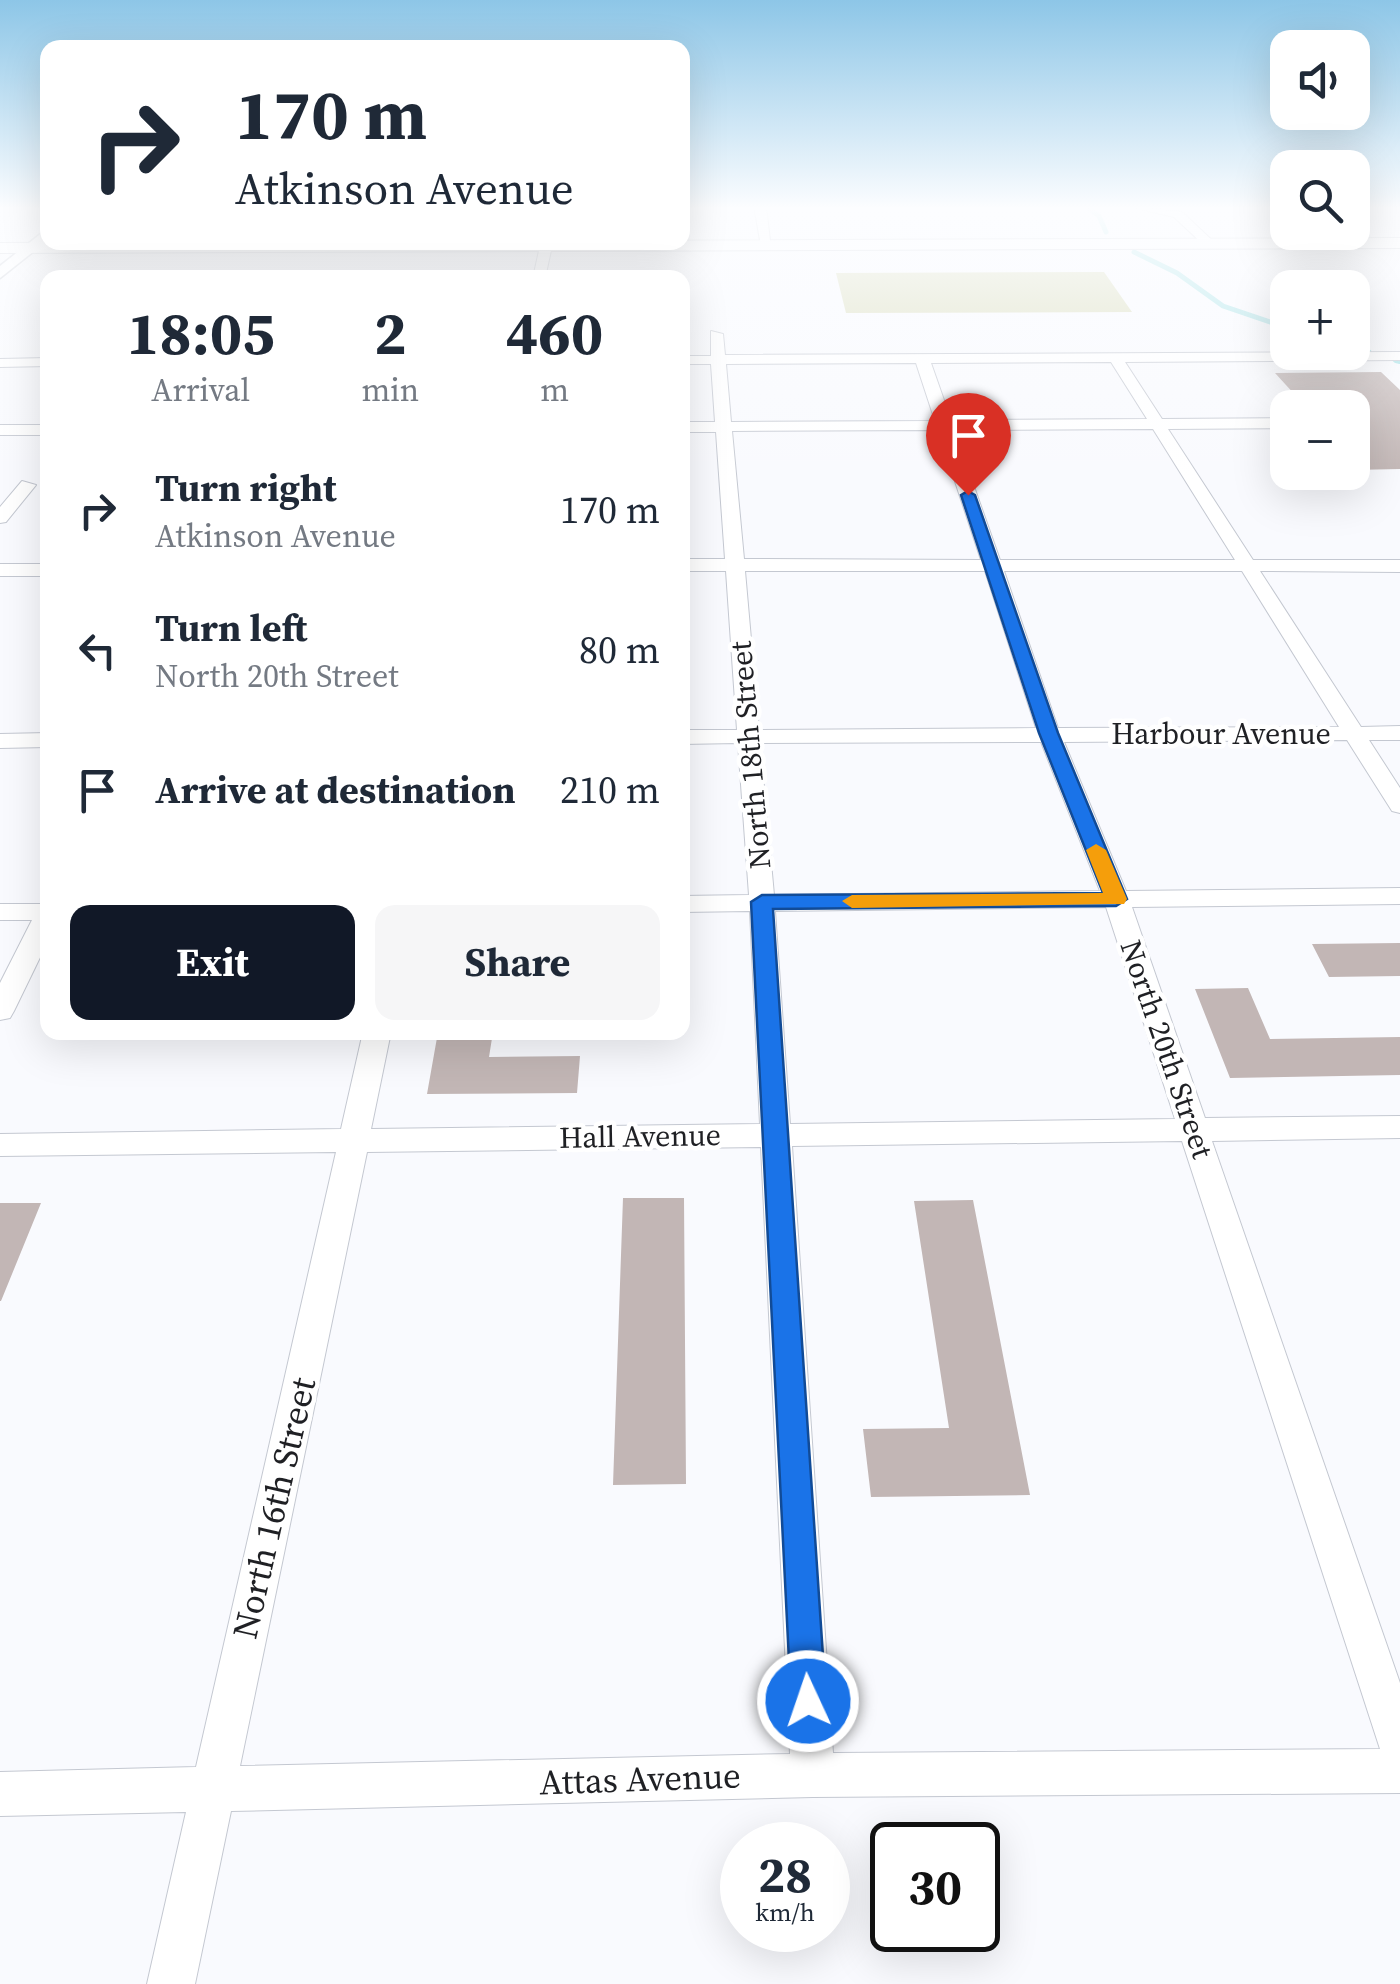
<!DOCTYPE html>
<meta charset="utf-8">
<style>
:root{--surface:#fff;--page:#f6f6f7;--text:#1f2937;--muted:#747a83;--accent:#111827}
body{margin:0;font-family:"Source Serif 4",serif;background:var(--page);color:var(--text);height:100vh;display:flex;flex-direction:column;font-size:38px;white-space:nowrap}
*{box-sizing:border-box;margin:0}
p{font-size:32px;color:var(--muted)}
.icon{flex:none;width:55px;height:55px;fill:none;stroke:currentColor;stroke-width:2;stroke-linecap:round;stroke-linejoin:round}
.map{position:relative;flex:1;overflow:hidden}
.drawer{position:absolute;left:40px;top:270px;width:650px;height:770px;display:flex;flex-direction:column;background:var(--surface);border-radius:20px;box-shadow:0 10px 40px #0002}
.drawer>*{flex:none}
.top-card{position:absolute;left:40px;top:40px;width:650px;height:210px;border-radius:20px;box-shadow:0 10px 40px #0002;background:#fff;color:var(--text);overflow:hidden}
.fabs{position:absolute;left:1270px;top:30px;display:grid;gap:20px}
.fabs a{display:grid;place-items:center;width:100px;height:100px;border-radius:20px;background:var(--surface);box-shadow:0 10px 40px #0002;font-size:50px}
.speed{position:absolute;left:720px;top:1822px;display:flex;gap:20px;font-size:50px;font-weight:700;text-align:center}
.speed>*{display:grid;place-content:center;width:130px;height:130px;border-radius:50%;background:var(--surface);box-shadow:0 10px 40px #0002;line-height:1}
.speed small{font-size:25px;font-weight:400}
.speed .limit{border:5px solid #111;border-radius:15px;background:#fff;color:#111}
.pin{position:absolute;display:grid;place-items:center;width:85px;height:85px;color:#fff;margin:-102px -42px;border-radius:50% 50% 50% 0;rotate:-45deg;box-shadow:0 0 10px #0007}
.pin .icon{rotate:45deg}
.me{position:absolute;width:110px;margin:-55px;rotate:357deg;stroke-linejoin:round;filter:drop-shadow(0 0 8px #0008)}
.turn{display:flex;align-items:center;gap:35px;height:210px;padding:0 30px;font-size:45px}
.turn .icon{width:130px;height:130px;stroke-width:2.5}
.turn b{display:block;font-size:70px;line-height:85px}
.eta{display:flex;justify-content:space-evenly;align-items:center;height:170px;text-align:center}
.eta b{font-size:60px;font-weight:700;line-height:70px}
.action{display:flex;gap:20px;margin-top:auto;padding:20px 30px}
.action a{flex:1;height:115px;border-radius:20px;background:var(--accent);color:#fff;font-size:40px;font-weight:700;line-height:115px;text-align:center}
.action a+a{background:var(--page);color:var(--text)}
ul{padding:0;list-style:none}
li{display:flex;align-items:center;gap:30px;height:140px;padding:0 30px}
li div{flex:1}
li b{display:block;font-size:38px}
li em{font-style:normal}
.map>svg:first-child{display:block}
.green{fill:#d8dbb8}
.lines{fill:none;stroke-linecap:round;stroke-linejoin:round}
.stream-far1{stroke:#a4e2e6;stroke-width:5}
.stream{stroke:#a4e2e6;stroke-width:6}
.building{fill:#c2b6b5}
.minor-casing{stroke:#c4c8d1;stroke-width:2}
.tertiary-casing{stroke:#c4c8d1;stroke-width:3}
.secondary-casing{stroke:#c4c8d1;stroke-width:2}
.minor{fill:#fff;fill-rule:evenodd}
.tertiary{fill:#fff;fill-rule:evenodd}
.secondary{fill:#fff;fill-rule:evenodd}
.route{fill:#1a73e8;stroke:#114b97;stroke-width:2.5}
.slow{fill:#f59e0b}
.labels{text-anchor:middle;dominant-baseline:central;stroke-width:9;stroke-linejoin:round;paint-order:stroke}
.street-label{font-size:30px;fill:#1f2024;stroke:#fff}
.near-street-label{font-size:35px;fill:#1f2024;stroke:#fff}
</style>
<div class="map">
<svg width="1400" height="1984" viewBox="0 0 1400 1984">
<rect width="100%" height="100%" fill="#f9fafe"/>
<path class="green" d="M1104,272L1132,312L846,313L836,273Z"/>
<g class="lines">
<path class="stream-far1" d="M1086,206L1099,216L1106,232
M1134,252L1177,273L1223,306L1288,328
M1352,348L1369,352"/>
<path class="stream" d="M1396,360L1400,361"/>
</g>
<path class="building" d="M1381,372L1400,390V469L1352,470V408H1307L1275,373Z
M1400,943V976L1329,977L1312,944Z
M1248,988L1270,1039L1400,1037V1075L1230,1078L1195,989Z
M438,1032H493L489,1057L580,1056L577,1093L427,1094Z
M623,1198H684L686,1484L613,1485Z
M973,1200L1030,1495L871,1497L863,1429L949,1428L914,1201Z
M0,1203H41L1,1301H0Z"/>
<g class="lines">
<defs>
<path id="minor" d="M754,206H766L771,249L761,246Z
M1127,206L1182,212L1216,244L1206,247L1174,217Z
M546,242L552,246L545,278H533L540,246Z
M711,331L723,334L725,355L1400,352V360L1125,362L1162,419L1288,418V428L1168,429L1253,560H1400V572L1260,571L1361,727L1400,726V740H1369L1400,788V813L1392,811L1347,740L1064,742L1126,891L1400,888V904L1132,907L1205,1118L1400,1116V1138L1212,1141L1400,1683V1793L813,1797L231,1811L195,1984H147L186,1812L0,1816V1772L196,1767L336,1152L0,1156V1134L341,1129L363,1032H391L371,1129L760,1124L750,911L682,912V896L749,895L738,743L682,744V730H737L726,571H682V559H725L716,432H682V422H715L711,364H682V356H711ZM1111,362L1147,419L951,420L931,363ZM916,363L935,421L731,422L726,364ZM1153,429L1235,560H1000L954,430ZM938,430L981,560L744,559L732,431ZM745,571H985L1036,728L759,730ZM1004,571H1242L1339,727L1058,728ZM1041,742L1100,891L774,895L760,743ZM1106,907L1175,1119L790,1124L775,911ZM1182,1141L1380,1749L833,1753L792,1146ZM761,1147L790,1754L240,1766L367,1152Z
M48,358V366L0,367V359Z
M0,425H48V435H0Z
M22,481L36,485L6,522L0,523V507Z
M0,564H48V576H0Z
M48,733V747L0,748V734Z
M0,904H48V941L14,1011L10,1018L0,1020V983L32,920H0Z"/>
<path id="tertiary" d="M48,228V240L0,278V266Z"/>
<path id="secondary" d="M1400,238V248L0,253V243Z"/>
</defs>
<use href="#minor" class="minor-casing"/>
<use href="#tertiary" class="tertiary-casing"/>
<use href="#secondary" class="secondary-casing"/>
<use href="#minor" class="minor"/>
<use href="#tertiary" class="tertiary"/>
<use href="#secondary" class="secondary"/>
</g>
<linearGradient id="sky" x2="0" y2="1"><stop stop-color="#8dc6e7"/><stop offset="0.43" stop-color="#fcfdff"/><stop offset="1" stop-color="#fcfdff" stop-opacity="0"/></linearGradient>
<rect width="1400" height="484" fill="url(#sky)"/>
<path class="route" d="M968,491L975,495L1058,733L1127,899L1116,906L773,909L826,1701L821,1713L808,1718L796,1713L791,1701L751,902L762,895L1103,893L1039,733L961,495Z"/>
<path class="slow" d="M1096,844L1106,850L1127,899L1124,904L852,908L842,901L852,895L1103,893L1086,850Z"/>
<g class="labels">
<g class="street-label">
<text x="1221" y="733">Harbour Avenue</text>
<text transform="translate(750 755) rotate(-95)">North 18th Street</text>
<text transform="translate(1167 1049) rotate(71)">North 20th Street</text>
<text transform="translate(640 1136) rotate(-1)">Hall Avenue</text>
</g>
<g class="near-street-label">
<text transform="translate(274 1508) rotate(-77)">North 16th Street</text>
<text transform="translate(640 1779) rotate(-2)">Attas Avenue</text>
</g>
</g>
</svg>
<div class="fabs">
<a><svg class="icon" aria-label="sound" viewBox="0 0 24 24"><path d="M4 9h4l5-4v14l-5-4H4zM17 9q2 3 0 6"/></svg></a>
<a><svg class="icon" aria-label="search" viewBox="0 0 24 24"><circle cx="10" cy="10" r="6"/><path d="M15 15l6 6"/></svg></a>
<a>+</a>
<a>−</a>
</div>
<div class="speed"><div>28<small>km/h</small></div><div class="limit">30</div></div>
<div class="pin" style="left:968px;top:495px;background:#d93025"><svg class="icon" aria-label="arrive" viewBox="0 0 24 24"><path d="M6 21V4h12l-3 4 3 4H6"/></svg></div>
<svg class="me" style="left:808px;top:1701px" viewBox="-20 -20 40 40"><circle r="17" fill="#1a73e8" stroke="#fff" stroke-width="3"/><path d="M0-11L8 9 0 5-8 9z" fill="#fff"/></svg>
<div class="top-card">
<div class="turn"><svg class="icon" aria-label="right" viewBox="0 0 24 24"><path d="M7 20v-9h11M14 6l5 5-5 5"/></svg><div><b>170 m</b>Atkinson Avenue</div></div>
</div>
<section class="drawer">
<div class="eta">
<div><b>18:05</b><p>Arrival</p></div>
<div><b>2</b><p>min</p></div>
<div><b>460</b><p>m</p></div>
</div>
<ul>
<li><svg class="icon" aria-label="right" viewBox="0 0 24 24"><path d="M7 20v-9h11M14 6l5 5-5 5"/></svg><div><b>Turn right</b><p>Atkinson Avenue</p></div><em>170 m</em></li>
<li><svg class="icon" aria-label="left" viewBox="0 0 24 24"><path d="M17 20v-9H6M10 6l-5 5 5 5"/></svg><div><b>Turn left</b><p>North 20th Street</p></div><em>80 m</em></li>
<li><svg class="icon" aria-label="arrive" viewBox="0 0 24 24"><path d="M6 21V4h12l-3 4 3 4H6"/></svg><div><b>Arrive at destination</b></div><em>210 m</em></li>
</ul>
<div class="action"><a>Exit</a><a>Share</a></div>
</section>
</div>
